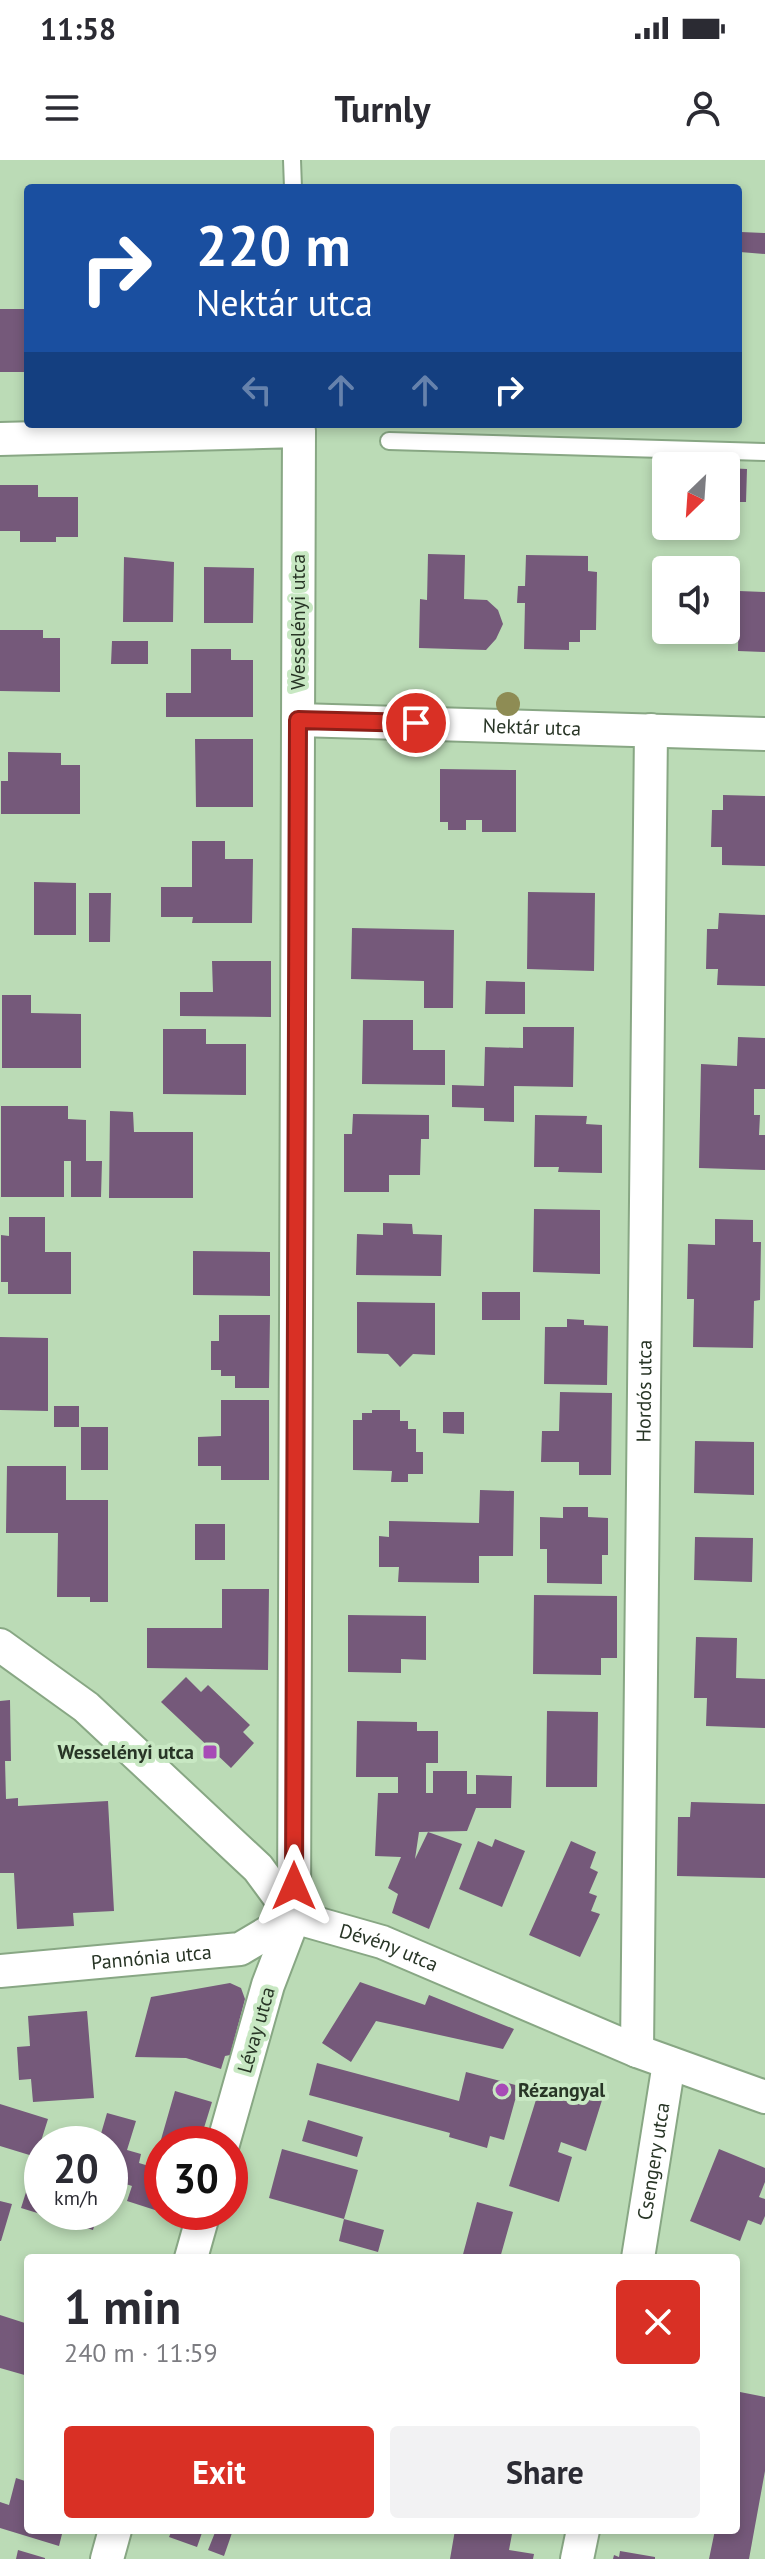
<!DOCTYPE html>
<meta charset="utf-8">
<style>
:root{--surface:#fff;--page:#f2f2f3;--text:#2b2b33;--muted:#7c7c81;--accent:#d93025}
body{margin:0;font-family:"PT Sans",sans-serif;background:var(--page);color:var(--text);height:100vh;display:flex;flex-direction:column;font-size:30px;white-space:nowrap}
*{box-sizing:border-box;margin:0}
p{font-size:26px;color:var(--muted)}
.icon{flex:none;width:44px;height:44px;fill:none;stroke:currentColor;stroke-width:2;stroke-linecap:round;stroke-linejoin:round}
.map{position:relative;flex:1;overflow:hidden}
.details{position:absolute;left:24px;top:2094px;width:716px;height:280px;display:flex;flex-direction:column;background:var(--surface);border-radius:8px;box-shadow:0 4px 12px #0003}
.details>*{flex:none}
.banner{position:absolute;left:24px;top:24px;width:718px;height:244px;border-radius:8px;box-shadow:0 4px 12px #0003;background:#1a4fa0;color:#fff;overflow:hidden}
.needle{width:52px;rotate:205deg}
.buttons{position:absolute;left:652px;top:292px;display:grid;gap:16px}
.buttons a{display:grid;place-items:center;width:88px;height:88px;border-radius:8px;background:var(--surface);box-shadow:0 4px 12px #0003;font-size:40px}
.speed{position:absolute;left:24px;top:1966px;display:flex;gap:16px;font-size:40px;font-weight:700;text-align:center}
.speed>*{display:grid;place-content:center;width:104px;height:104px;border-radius:50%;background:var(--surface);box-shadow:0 4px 12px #0003;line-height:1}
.speed small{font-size:20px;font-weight:400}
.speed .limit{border:12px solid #d22;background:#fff;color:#111}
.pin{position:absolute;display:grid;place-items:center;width:68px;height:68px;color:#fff;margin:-34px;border:4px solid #fff;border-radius:50%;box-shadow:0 2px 8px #0007}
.me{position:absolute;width:88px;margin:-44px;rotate:0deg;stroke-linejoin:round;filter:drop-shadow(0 0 6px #0008)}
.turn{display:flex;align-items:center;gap:28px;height:168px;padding:0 40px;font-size:36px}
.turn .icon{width:104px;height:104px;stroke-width:2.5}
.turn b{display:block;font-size:56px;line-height:68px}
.lanes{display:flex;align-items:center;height:76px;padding:0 40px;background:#0003;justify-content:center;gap:40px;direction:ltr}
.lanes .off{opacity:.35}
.round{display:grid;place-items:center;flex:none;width:84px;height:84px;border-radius:8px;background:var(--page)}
.head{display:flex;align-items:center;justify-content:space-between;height:136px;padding:0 40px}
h1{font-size:48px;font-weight:600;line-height:60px}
.button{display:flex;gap:16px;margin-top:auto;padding:16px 40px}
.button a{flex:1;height:92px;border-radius:8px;background:var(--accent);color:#fff;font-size:32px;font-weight:600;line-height:92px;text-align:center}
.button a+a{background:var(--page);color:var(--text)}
.status{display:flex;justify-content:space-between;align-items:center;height:56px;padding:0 40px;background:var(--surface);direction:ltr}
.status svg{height:22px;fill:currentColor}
header{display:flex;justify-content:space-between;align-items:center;height:104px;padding:0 40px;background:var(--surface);font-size:36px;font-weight:600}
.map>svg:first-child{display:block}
.building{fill:#75597a}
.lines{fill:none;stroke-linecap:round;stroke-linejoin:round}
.lane-casing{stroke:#88a784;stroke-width:20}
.street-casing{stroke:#88a784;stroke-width:36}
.lane{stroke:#fff;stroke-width:16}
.street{stroke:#fff;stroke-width:32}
.tree{fill:#8e8c54}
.route-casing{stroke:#8d1f18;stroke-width:20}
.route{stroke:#d93025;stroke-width:14}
.poi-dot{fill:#a74bb6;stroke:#c8e8c3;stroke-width:3}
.labels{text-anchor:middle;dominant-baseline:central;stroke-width:8;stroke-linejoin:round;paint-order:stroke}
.street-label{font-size:20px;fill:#283526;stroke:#c8e8c3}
.poi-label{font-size:20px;font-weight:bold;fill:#283526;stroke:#c8e8c3;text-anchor:end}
</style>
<div class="status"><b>11:58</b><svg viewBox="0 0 49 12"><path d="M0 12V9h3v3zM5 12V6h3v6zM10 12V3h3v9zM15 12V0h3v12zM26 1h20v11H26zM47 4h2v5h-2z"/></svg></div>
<header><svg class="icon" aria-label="menu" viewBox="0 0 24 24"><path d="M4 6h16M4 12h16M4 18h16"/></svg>Turnly<svg class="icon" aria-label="person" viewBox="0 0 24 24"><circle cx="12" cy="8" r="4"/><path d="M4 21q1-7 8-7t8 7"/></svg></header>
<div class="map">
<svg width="765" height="2399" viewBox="0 0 765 2399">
<rect width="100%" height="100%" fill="#bbdbb6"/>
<path class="building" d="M741,72L765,73V94L740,92Z
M0,149H28V212H0Z
M726,308L747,309L746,342H726Z
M0,325H38V337H78V377H56V382H20V371H0Z
M428,394L465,395L464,439L487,440L498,450L503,464L496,479L486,490L419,488L420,439L427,440Z
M526,395L588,396V411L597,412L596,470H580V482H569V490L524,489L525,443H517L518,426H525Z
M124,397L174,402L173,462H123Z
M204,407L254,408L253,463H204Z
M739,431L765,432V492L738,491Z
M0,470H43V478H60V532L0,531Z
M112,481H148V504H111Z
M191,489H231V500H253V557H166V533H191Z
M195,579H253V647H196Z
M8,592L61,593V605H80V654H1V621H8Z
M440,609L516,610V672H482V660H466V670H448V662H440Z
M723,635L765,636V706L722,705V687H711L712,650H723Z
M192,681H225V699H253L252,763H192L193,757H161V727H192Z
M34,722L76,723V775H34Z
M528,732L595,733L594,811L527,809Z
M89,733H111L110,782H89Z
M719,753L765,755V826L717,825L718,809H706L707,769H718Z
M352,768L454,770L453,848H424V821L351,819Z
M212,801H271V857L180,856V832H213Z
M486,821L525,822V854H485Z
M2,835H31V853L81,854V908H2Z
M363,860H413V890H445V925L362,924Z
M523,867H574L573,927L514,926V962L484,961V948L452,947V925L484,926L485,887L523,888Z
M163,869H206V884H246V935L163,934Z
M738,877L765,878V929H754V955H760L759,975H765V1010L699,1008L701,904L737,906Z
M1,946H68V959L86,960V1001H102L101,1037H71V1001H64V1037H1Z
M110,951L133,952L134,972H193V1038H109Z
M353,954L429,955V979H421L420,1015H389V1032H344V974H352Z
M535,955L587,956L586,964L602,965V1013L558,1012L559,1007H534Z
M534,1049L600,1050V1114L533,1112Z
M9,1057H45V1092H71V1134H8V1122H1V1075L9,1076Z
M715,1059L753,1060V1082H761L760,1140L754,1141L753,1188L693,1187L694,1139H687L688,1084L715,1085Z
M383,1063L412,1064L413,1074L442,1075L441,1116L356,1115L357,1074L383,1075Z
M193,1091L270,1092V1136L193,1135Z
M482,1132H520V1160H482Z
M357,1142L435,1143V1195L413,1194L400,1207L388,1194L357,1193Z
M219,1155H270L269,1228H235V1216H221V1210H211V1181H219Z
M567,1159L584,1160V1165L608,1166L607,1225L544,1224L545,1167H567Z
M0,1177L48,1178V1251L0,1250Z
M560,1232L612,1233L611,1315H579V1302H541L542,1271H559Z
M221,1240H269V1320H221V1306H198V1277L221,1276Z
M54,1246H79V1267H54Z
M372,1250H400V1261H408V1269H416V1292H423V1314H408V1322H391L392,1311L353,1310V1260H362V1253H372Z
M443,1252H464V1274L443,1273Z
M81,1267H108V1310H81Z
M695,1281L754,1282V1335L694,1333Z
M7,1306H66V1340H108V1442H90V1437H57L58,1373H6Z
M480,1330L514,1331L513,1396H479V1423L398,1422L399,1407H379V1376L389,1377V1361L479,1363Z
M563,1347H588V1357L608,1358V1395H602V1424L547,1423V1389H540V1357L563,1358Z
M195,1364H225V1400H195Z
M695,1377L753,1378L752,1422L694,1420Z
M222,1429H269L268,1510L147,1508V1468H222Z
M534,1435L617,1436V1498H601V1515L533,1514Z
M348,1455L426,1456V1500L401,1499V1513L348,1512Z
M696,1477L737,1478L736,1518L765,1519V1568L706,1566L707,1538H694Z
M186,1517L201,1532L208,1525L250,1565L243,1572L254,1583L231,1608L161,1542Z
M10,1540L11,1601H5L6,1639L18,1638V1646L108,1641L114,1751L73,1753L74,1766L17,1769L14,1713H0V1541Z
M547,1551L598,1552L597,1627H546Z
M357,1561L417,1562V1571H438V1603H426V1633H433V1611H467V1634H476V1615L512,1616L511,1648H476L467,1671L419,1672L415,1699L428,1672L462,1684L429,1769L392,1753L398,1734L388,1728L401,1697L375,1696L378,1633H398V1617H356Z
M691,1642L765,1644V1718L677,1716L678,1657H690Z
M495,1679L525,1691L502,1747L459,1729L478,1681L492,1687Z
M571,1681L596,1692L590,1708L598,1712L589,1733L597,1736L591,1751L600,1754L580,1797L529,1775Z
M360,1822L425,1845L429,1835L514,1869L503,1889L376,1861L351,1902L322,1883Z
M230,1823L241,1828L245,1839L230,1895L225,1896L221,1909L186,1898L135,1897L151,1837Z
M87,1851L94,1938L33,1942L31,1919L19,1920L17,1887L30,1886L28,1856Z
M317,1903L459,1941L466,1912L519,1926L504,1980L490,1976L487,1988L449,1977L450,1973L309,1935Z
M568,1926L603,1937L586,1991L561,1982L558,1992L572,1997L559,2042L509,2026L540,1927L565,1935Z
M175,1931L212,1942L199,1984L160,1983Z
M0,1944L48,1959L36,1997L0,1986Z
M107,1953L136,1961L127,1990L141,1994L139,2003L162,2010V2035L155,2050L127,2041L132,2026L110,2019V1984H98Z
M308,1960L363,1977L357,1997L302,1981Z
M282,1989L358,2010L344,2059L384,2070L378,2092L339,2081L344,2059L269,2038Z
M719,1989L765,2008V2022L759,2037L765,2039V2056L761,2065L748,2060L740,2081L690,2061Z
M34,2007L42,2010V2052H98L93,2070L21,2048Z
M0,2041L12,2044L1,2081H0Z
M477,2042L513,2052L500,2098H462Z
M0,2155L28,2164V2216L0,2208Z
M740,2232L765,2237V2311L749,2399H709L715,2370H736V2239H739Z
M16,2318L28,2322V2370H63L59,2386L0,2368V2342L9,2345Z
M172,2370H203L197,2387L169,2377Z
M216,2370H233L224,2396L208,2390Z
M455,2370L512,2374L509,2390L534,2394L533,2399H450Z
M18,2390L45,2398V2399H16Z
M620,2391L655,2397V2399H613L614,2395L619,2397Z"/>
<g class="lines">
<defs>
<path id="lane" d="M292,0L293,28
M389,281L765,292"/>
<g id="street">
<path d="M0,279L299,271L294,1757L268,1825L223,1984"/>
<path id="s1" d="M298,560L765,574"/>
<path id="s2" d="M0,1485L86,1547L258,1708L294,1757L382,1782L637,1891L765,1937"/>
<path id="s3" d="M0,1811L240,1789L294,1757"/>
<path id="s4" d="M637,1891L651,570"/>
<path d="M191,2098L204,2052"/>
<path id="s5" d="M638,2098L669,1903"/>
<path d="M107,2399L115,2370"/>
<path d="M577,2399L583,2370"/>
</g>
</defs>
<use href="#lane" class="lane-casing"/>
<use href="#street" class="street-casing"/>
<use href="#lane" class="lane"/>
<use href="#street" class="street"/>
</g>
<circle class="tree" cx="508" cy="544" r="12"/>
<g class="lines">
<defs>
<path id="route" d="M294,1726L298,560L416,563"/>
</defs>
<use href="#route" class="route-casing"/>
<use href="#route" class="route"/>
</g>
<g class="poi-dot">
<rect x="202" y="1584" width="16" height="16" rx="4"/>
<circle cx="502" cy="1930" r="8"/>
</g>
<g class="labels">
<g class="street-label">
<text transform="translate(298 462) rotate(-90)">Wesselényi utca</text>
<text stroke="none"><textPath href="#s1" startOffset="234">Nektár utca</textPath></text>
<text stroke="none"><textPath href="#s4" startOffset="660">Hordós utca</textPath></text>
<text stroke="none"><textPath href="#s2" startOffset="502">Dévény utca</textPath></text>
<text stroke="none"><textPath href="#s3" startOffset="152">Pannónia utca</textPath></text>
<text transform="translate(256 1870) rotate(-74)">Lévay utca</text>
<text stroke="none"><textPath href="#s5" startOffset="98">Csengery utca</textPath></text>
</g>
<g class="poi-label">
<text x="194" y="1592">Wesselényi utca</text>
<text x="518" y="1930" text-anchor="start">Rézangyal</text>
</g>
</g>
</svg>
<div class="buttons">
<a><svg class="needle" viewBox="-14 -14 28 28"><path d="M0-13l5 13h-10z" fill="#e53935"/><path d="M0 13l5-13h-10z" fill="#7c7c81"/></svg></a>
<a><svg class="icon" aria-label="sound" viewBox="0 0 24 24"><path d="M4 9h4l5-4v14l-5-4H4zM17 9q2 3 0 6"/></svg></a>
</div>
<div class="speed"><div>20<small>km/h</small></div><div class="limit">30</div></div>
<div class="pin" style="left:416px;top:563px;background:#d93025"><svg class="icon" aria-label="arrive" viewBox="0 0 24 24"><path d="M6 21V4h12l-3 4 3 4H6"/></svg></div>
<svg class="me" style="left:294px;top:1726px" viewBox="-20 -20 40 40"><path d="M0-17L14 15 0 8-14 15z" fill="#d93025" stroke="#fff" stroke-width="4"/></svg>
<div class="banner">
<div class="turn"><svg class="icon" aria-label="right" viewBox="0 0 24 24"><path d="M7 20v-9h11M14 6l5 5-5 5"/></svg><div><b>220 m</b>Nektár utca</div></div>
<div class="lanes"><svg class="icon off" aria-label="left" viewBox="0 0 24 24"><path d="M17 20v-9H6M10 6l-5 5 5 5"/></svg><svg class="icon off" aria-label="ahead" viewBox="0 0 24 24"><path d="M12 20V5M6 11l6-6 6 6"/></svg><svg class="icon off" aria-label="ahead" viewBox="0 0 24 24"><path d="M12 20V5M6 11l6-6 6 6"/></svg><svg class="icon" aria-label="right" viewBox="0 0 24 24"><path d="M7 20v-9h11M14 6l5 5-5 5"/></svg></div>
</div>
<section class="details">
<div class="head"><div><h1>1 min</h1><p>240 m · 11:59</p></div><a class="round" style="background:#d93025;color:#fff"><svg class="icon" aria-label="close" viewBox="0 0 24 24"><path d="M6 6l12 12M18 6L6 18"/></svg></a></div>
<div class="button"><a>Exit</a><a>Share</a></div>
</section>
</div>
